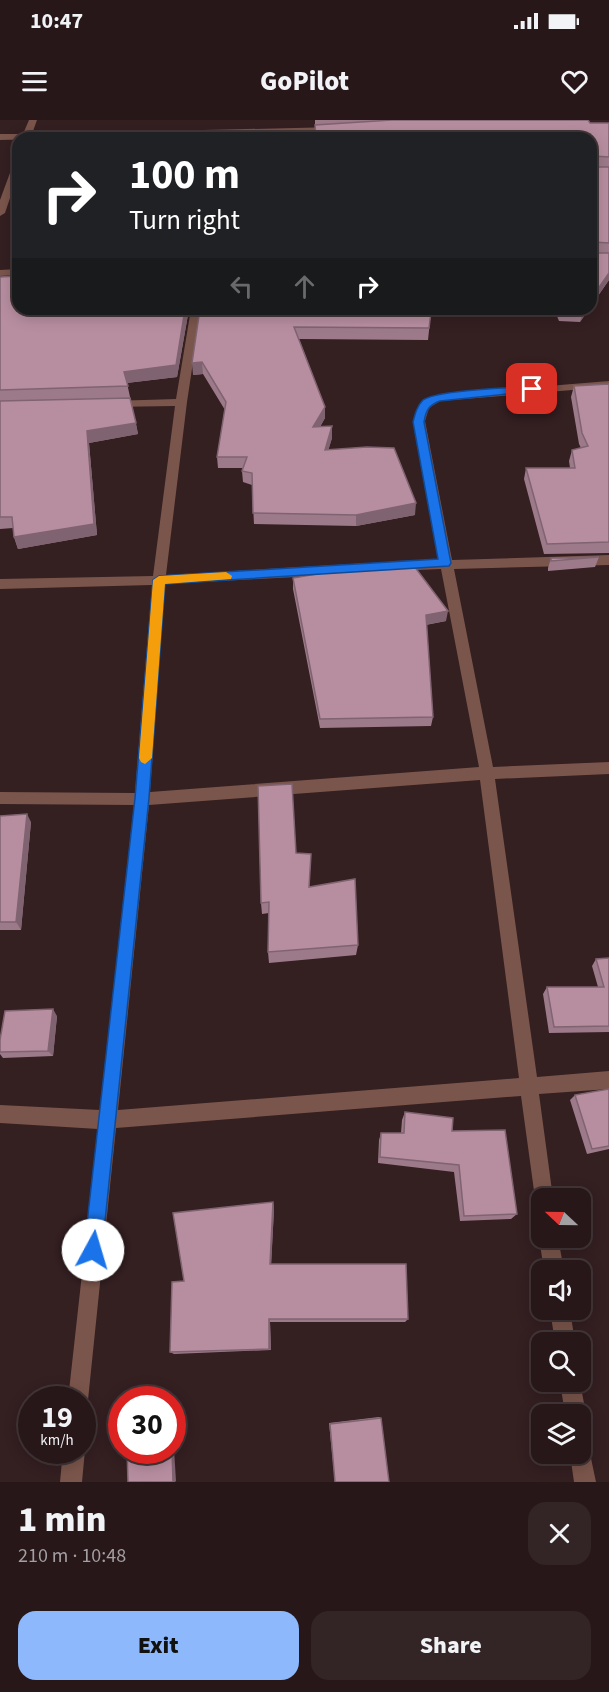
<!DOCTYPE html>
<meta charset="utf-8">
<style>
:root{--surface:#271719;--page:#332426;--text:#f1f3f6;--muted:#a49fa2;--line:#433638;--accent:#8db9fc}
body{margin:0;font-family:"Source Sans 3",sans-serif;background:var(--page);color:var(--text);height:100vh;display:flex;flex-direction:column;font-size:22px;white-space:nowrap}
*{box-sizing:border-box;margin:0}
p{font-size:20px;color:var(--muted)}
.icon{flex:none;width:33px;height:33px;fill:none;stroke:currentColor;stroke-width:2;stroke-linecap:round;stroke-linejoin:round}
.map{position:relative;height:1362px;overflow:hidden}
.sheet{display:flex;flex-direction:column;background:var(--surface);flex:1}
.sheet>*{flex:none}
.guide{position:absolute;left:12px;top:12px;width:585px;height:183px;border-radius:18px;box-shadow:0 3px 15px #0003,0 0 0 2px var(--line);background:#202124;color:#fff;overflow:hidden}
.needle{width:39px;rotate:292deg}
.tools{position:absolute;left:531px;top:1068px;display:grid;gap:12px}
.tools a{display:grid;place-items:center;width:60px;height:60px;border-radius:12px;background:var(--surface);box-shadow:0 3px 15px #0003,0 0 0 2px var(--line);font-size:30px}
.speed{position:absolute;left:18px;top:1266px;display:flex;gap:12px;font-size:30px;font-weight:700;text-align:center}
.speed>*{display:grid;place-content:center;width:78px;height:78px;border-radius:50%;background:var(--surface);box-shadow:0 3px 15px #0003,0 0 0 2px var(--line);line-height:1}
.speed small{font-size:15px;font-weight:400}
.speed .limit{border:9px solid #d22;background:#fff;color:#111}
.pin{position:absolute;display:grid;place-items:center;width:51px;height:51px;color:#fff;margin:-26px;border-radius:12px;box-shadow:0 3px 9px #0006}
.me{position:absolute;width:66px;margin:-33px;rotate:6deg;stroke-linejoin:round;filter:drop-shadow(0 0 4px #0008)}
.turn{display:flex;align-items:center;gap:21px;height:126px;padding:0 18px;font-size:27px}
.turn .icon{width:78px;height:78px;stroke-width:2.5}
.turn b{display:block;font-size:42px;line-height:51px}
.lanes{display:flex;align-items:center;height:57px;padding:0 18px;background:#0003;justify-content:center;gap:30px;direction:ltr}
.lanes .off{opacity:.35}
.round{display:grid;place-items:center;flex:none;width:63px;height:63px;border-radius:18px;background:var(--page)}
.summary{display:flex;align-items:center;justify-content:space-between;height:102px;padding:0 18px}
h1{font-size:36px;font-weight:800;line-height:45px}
.button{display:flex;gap:12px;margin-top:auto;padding:12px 18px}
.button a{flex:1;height:69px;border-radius:18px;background:var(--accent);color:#111;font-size:24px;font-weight:800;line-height:69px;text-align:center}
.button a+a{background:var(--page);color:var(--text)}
.status{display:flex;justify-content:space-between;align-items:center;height:42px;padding:0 30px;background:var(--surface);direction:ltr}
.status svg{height:16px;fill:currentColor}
header{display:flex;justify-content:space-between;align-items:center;height:78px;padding:0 18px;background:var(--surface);font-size:27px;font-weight:800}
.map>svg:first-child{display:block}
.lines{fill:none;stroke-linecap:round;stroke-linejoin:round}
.street{fill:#7a554b;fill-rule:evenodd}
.wall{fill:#9d7a8a}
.shaded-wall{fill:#806370}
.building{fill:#b78ea0;stroke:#806370;stroke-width:1.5}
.route{fill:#1a73e8;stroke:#114b97;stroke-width:1.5}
.slow{fill:#f59e0b}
</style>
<div class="status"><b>10:47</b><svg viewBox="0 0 49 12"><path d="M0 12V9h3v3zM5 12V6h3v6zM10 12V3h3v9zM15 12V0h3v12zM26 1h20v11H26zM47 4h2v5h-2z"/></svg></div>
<header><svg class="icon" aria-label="menu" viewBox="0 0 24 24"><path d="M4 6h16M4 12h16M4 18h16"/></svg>GoPilot<svg class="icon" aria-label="heart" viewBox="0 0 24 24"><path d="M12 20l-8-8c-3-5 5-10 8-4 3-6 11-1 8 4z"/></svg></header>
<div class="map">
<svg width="609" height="1362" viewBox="0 0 609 1362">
<rect width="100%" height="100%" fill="#341f21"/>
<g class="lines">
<path class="street" d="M29,0H37L32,14L336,7L340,10L336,13L0,20V14H23Z
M18,39V54L5,93L0,96V80L14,42Z
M18,149V155L0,156V150Z
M191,189H201L187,282L166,455L369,443L375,448L369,453L165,464L150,672L479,647L441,449L393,451L387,446L393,441L440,440L413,301C417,286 424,279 439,275L609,261V267L440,281L429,288L425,301L452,440L609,435V445L454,449L493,647L609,642V654L495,659L537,957L609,951V969L539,974L553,1078H542V1086L537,1085L535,1078L521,976L116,1008L88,1280L82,1289V1280H68L98,1009L0,1003V985L100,990L134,685L0,684V672L135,673L152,465L0,469V459L153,456L175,286L111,287L105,284L111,281L176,279ZM480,660L519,958L118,990L149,685Z
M542,1113V1118H558L564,1150H544L539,1118Z
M550,1190H570L575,1222H555Z
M560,1262H580L586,1294L582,1301L580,1302V1294H565Z
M580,1321L588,1324L596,1362H574L570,1334H580Z
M82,1325L85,1330L82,1362H60L63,1330H82Z"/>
</g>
<path class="wall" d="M315,0H588L590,3H609V160L591,186V18H315Z
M0,159L18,189H189L177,257L127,263L138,314L89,323L97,415L18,429L14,417L13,408L0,409Z
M200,189L431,192L428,220L299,219L325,287V298L320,307L332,318L328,330L415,395L356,406L254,404L252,365L243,362L242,351L243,348H218L217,337L225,290L203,254L193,255Z
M554,189H589L580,202L559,201Z
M609,264V433L544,434L524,359L526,348H570L569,341L572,330L581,328L579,324L571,277L574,266Z
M599,437L595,447L548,451V448L551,438Z
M293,458L446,501L426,505L433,597L431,606L320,608L293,469Z
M0,696L31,702L21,810H0Z
M296,733L311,734L309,767L358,825L356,835L269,843L268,832L269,793L262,794L261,783Z
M609,838V912L549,913L543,874L547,867H598L592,846L596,839Z
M57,896L53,936L3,938L0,934V920Z
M609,969V1029L587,1034L570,980L575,975Z
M405,992L452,1011L517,1094L511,1099L460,1101L454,1052L378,1043L379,1020L381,1013H401L402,1000Z
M273,1082L274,1089L271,1144L408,1199L405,1202H270L271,1230L174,1234L170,1232L184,1161Z
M379,1297L381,1298L389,1362H335L329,1303Z"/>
<path class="shaded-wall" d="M609,153V160L591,186V179Z
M185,189H189L177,257L126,263L124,252Z
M584,189H589L580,202L583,191Z
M202,242L203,254L193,255L192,243Z
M325,287V298L313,318V307Z
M136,303L138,314L89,323L97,415L18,429L14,417L87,311Z
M332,306V318L325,342V330Z
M416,383L415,395L356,406V395Z
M448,491L446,501L424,505L426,495Z
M27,694L31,702L21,810L16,802Z
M53,889L57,896L53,936L48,931Z
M273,1082L274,1089L271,1149L270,1144Z
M269,1199L270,1202L271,1230L269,1229Z
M172,1313H173L176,1361L175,1362H173L172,1330Z"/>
<path class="building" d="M392,0H588L590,3H609V37L594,36L591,45L594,47H609V123L594,122L592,130L594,133H609V153L591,179V18H316L315,5Z
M18,156V189H185L176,245L124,252L128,266L0,270V157Z
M200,189H417L431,192L429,208L294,207L325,287L313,307L332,306L325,330L367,327L394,328L416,383L356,395L253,393L252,353L242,351L247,337H217L226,282L202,242L192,243Z
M561,189H584L583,191L562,190Z
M609,264V422L547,424L526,348H575L572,330L588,326L582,313L574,266Z
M130,278L136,303L87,311L94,404L14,417L12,397H0V281Z
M599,437L551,441V438Z
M411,442L448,491L426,495L433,597L320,599L293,458L382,443Z
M292,664L296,733L311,734L309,767L355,759L358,825L268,832L269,782L261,783L258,666Z
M27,694L16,802H0V696Z
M609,838V906L554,907L547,867H604L596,839Z
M53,889L48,931L0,932V920L5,891Z
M609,969V1026L592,1029L575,975Z
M405,992L453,998L452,1011L505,1010L517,1094L464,1096L459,1045L380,1037L381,1013H404Z
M273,1082L270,1144H406L408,1199H269V1229L170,1232L172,1162L184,1161L173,1093Z
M381,1298L389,1362H335L330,1304Z
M127,1330H172L173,1362H128Z"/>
<path class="route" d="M532,266L535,267V271L440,281C429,285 426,290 424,302L451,443L449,446L165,464L149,678L102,1130L100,1136L93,1139L87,1136L84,1130L135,678L153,460L159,456L438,439L413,302C415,294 417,286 423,280C437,270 511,268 532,266Z"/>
<path class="slow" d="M226,452L232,456L231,459L165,464L152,638L145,644L141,642L139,638L153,460L159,456Z"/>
</svg>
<div class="tools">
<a><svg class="needle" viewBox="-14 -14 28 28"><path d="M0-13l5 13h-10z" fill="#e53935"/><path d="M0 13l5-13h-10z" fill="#a49fa2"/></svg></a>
<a><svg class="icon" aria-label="sound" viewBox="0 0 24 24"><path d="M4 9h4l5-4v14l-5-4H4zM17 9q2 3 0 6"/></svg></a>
<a><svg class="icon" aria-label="search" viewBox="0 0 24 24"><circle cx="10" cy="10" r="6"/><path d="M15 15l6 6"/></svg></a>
<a><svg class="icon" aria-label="layers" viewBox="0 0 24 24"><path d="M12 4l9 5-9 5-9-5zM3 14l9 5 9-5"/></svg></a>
</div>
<div class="speed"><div>19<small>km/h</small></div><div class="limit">30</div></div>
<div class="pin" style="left:532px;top:269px;background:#d93025"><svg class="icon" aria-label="arrive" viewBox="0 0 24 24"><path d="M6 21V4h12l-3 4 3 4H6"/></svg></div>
<svg class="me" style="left:93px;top:1130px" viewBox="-20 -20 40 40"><circle r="19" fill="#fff"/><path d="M0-13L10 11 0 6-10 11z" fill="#1a73e8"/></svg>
<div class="guide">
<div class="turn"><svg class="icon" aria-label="right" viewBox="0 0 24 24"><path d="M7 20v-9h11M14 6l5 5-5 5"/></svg><div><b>100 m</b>Turn right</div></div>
<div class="lanes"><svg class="icon off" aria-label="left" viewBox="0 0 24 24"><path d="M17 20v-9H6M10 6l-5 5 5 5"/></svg><svg class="icon off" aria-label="ahead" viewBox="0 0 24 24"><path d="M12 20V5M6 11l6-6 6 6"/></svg><svg class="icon" aria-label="right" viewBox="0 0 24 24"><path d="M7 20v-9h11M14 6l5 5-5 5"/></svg></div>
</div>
</div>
<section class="sheet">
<div class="summary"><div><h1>1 min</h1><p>210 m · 10:48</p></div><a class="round"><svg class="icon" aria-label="close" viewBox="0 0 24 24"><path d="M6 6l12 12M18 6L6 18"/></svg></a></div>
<div class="button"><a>Exit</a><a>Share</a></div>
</section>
